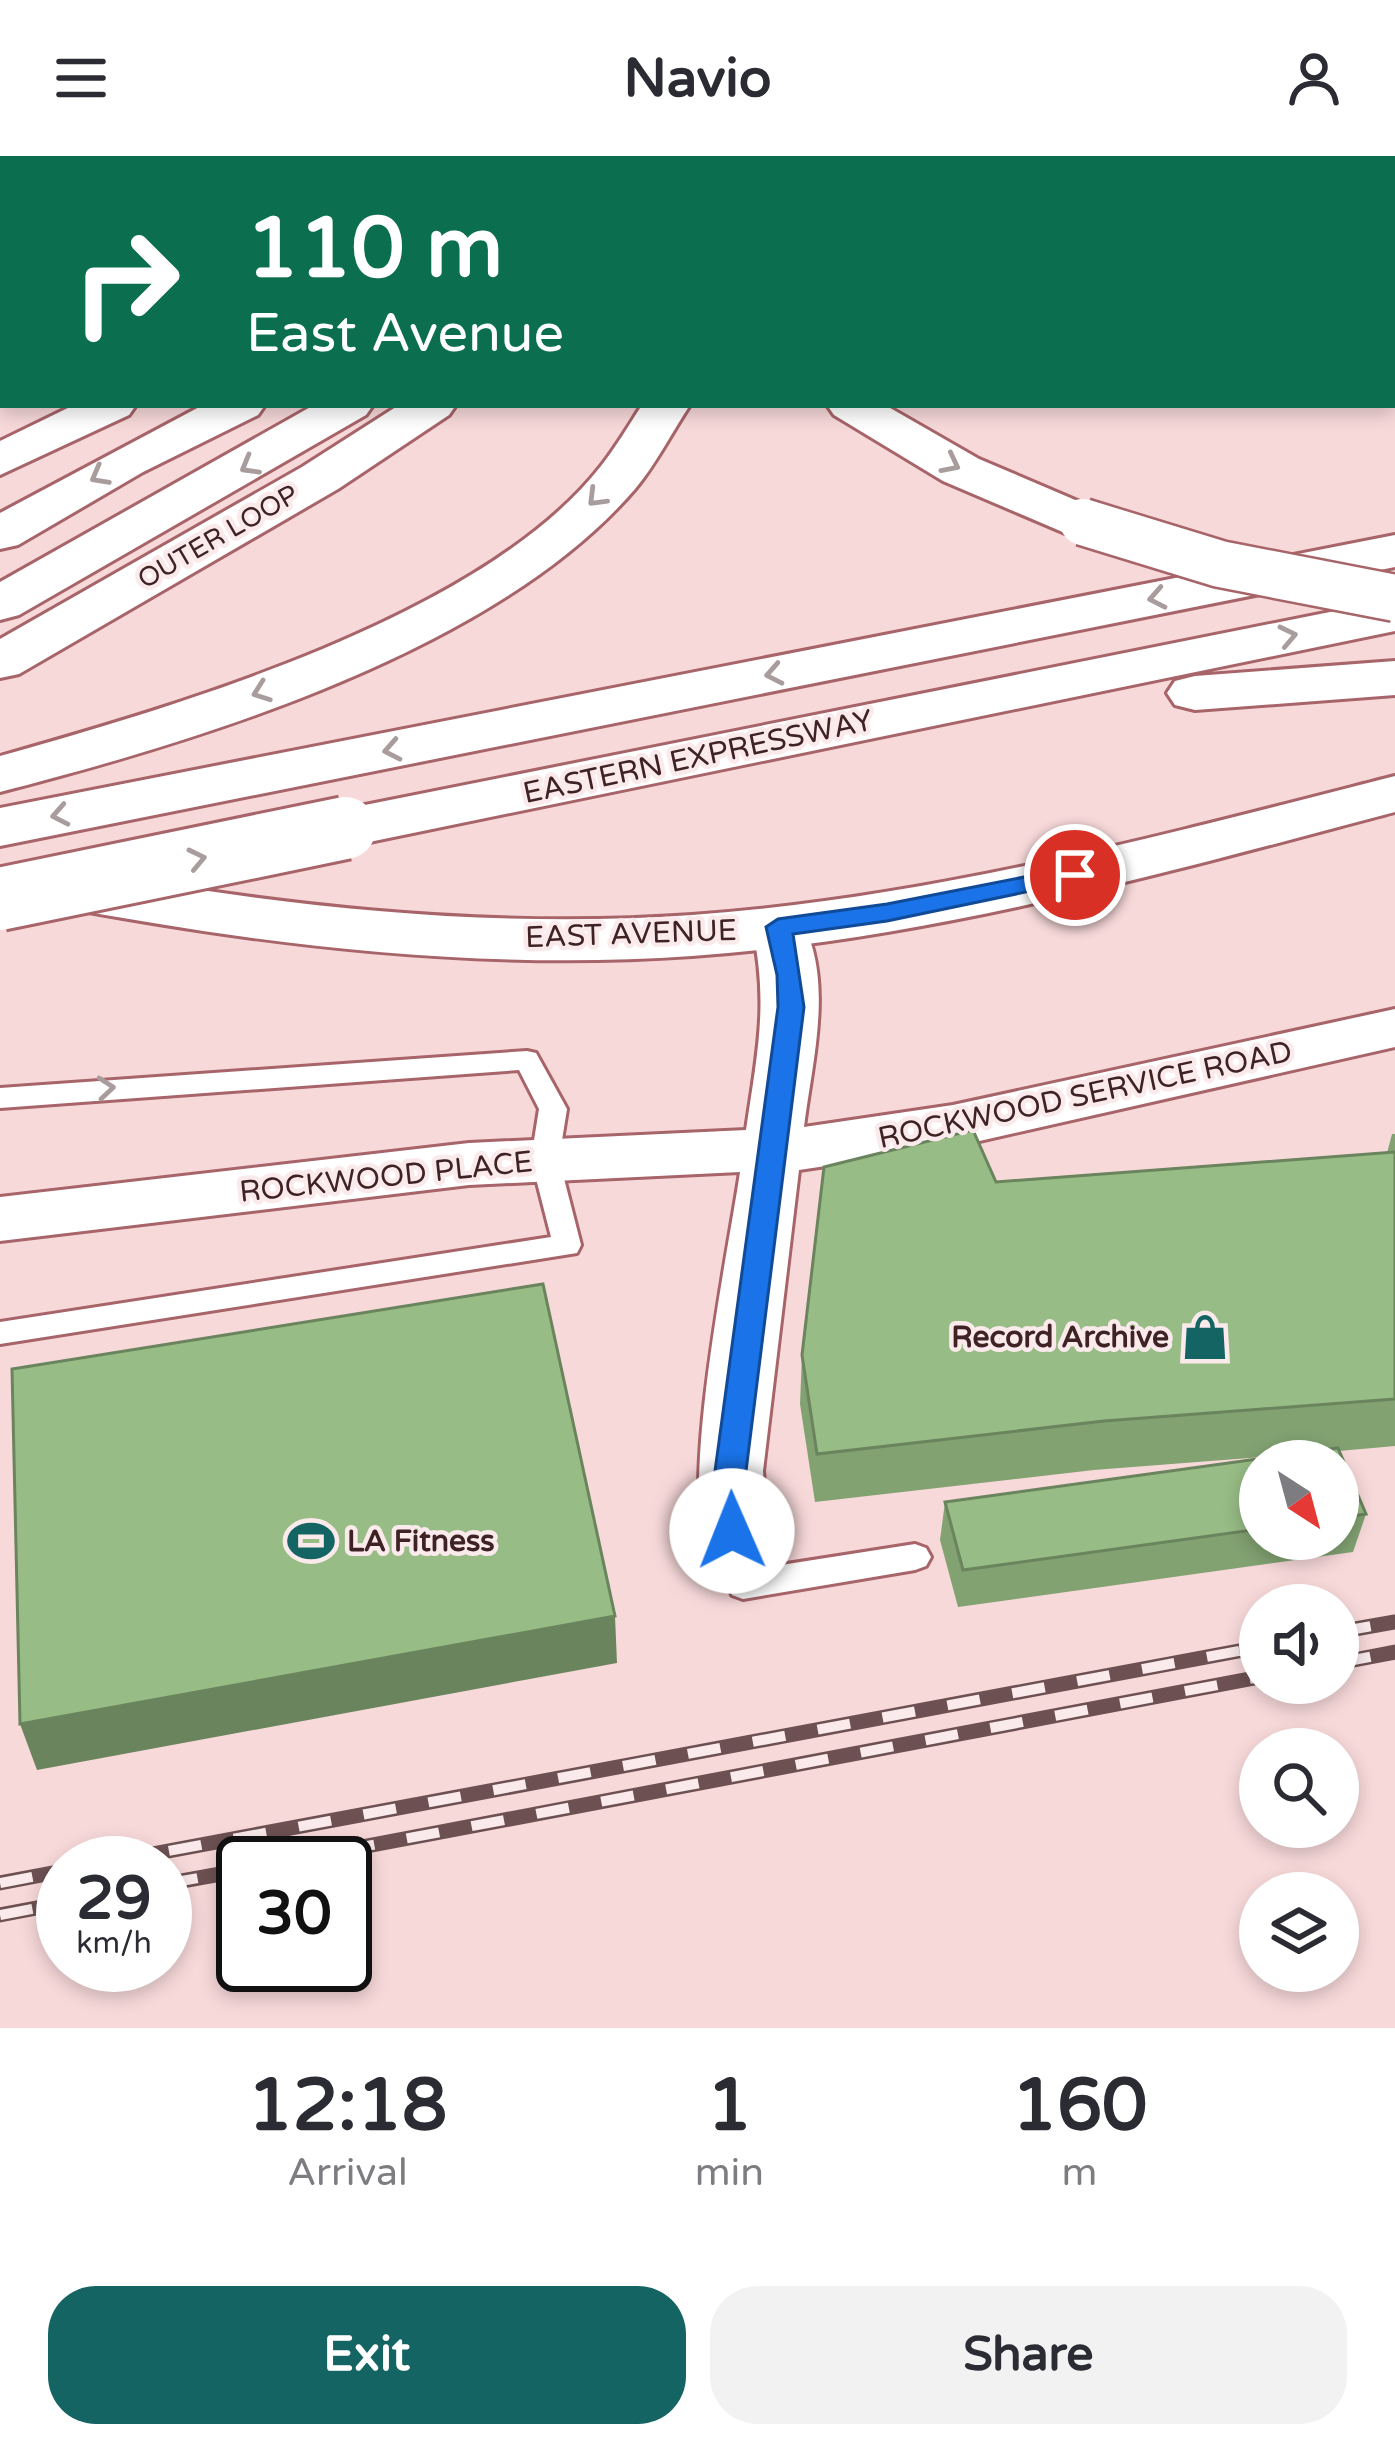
<!DOCTYPE html>
<style>
:root{--surface:#fff;--page:#f2f2f3;--text:#2b2b33;--muted:#7c7c81;--accent:#146464}
body{margin:0;font-family:"Varela Round",sans-serif;background:var(--page);color:var(--text);height:100vh;display:flex;flex-direction:column;font-size:45px;white-space:nowrap}
*{box-sizing:border-box;margin:0}
p{font-size:39px;color:var(--muted)}
.icon{flex:none;width:66px;height:66px;fill:none;stroke:currentColor;stroke-width:2;stroke-linecap:round;stroke-linejoin:round}
.map{position:relative;height:1872px;overflow:hidden}
.details{display:flex;flex-direction:column;background:var(--surface);flex:1}
.details>*{flex:none}
.top-card{position:absolute;left:0px;top:0px;width:1395px;height:252px;box-shadow:0 6px 18px #0003;background:#0b6e4f;color:#fff;overflow:hidden}
.needle{width:78px;rotate:144deg}
.fabs{position:absolute;left:1239px;top:1284px;display:grid;gap:24px}
.fabs a{display:grid;place-items:center;width:120px;height:120px;border-radius:50%;background:var(--surface);box-shadow:0 6px 18px #0003;font-size:60px}
.speed{position:absolute;left:36px;top:1680px;display:flex;gap:24px;font-size:60px;font-weight:700;text-align:center}
.speed>*{display:grid;place-content:center;width:156px;height:156px;border-radius:50%;background:var(--surface);box-shadow:0 6px 18px #0003;line-height:1}
.speed small{font-size:30px;font-weight:400}
.speed .limit{border:6px solid #111;border-radius:18px;background:#fff;color:#111}
.pin{position:absolute;display:grid;place-items:center;width:102px;height:102px;color:#fff;margin:-51px;border:6px solid #fff;border-radius:50%;box-shadow:0 3px 12px #0007}
.me{position:absolute;width:132px;margin:-66px;rotate:359deg;stroke-linejoin:round;filter:drop-shadow(0 0 9px #0008)}
.turn{display:flex;align-items:center;gap:42px;height:252px;padding:0 48px;font-size:54px}
.turn .icon{width:156px;height:156px;stroke-width:2.5}
.turn b{display:block;font-size:84px;line-height:102px}
.eta{display:flex;justify-content:space-evenly;align-items:center;height:204px;text-align:center}
.eta b{font-size:72px;font-weight:700;line-height:84px}
.action{display:flex;gap:24px;margin-top:auto;padding:24px 48px}
.action a{flex:1;height:138px;border-radius:48px;background:var(--accent);color:#fff;font-size:48px;font-weight:700;line-height:138px;text-align:center}
.action a+a{background:var(--page);color:var(--text)}
header{display:flex;justify-content:space-between;align-items:center;height:156px;padding:0 48px;background:var(--surface);font-size:54px;font-weight:700}
.map>svg:first-child{display:block}
.lines{fill:none;stroke-linecap:round;stroke-linejoin:round}
.service-casing{stroke:#a76469;stroke-width:6}
.minor-casing{stroke:#a76469;stroke-width:6}
.tertiary-casing{stroke:#a76469;stroke-width:6}
.primary-casing{stroke:#a76469;stroke-width:6}
.motorway-casing{stroke:#a76469;stroke-width:6}
.service{fill:#fff;fill-rule:evenodd}
.minor{fill:#fff;fill-rule:evenodd}
.tertiary{fill:#fff;fill-rule:evenodd}
.primary{fill:#fff;fill-rule:evenodd}
.motorway{fill:#fff;fill-rule:evenodd}
.rail-casing{stroke:#6d5152;stroke-width:15}
.rail{stroke:#faeaeb;stroke-width:10;stroke-dasharray:33;stroke-linecap:butt}
.motorway-bridge-far1-casing{stroke:#a76469;stroke-width:51;stroke-linecap:butt}
.motorway-bridge-casing{stroke:#a76469;stroke-width:68;stroke-linecap:butt}
.motorway-bridge-far1{stroke:#fff;stroke-width:46}
.motorway-bridge{stroke:#fff;stroke-width:62}
.wall{fill:#82a272;fill-rule:evenodd}
.shaded-wall{fill:#6a845d}
.building{fill:#97bc85;stroke:#6a845d;stroke-width:3}
.oneway{stroke:#a89c9c}
.route{fill:#1a73e8;stroke:#114b97;stroke-width:3}
.labels{text-anchor:middle;dominant-baseline:central;stroke-width:9;stroke-linejoin:round;paint-order:stroke}
.far-street-label{font-size:27px;fill:#3e2224;stroke:#faeaeb}
.street-label{font-size:30px;fill:#3e2224;stroke:#faeaeb}
.poi-label{font-size:30px;font-weight:bold;fill:#3e2224;stroke:#faeaeb;text-anchor:end}
</style>
<header><svg class="icon" aria-label="menu" viewBox="0 0 24 24"><path d="M4 6h16M4 12h16M4 18h16"/></svg>Navio<svg class="icon" aria-label="person" viewBox="0 0 24 24"><circle cx="12" cy="8" r="4"/><path d="M4 21q1-7 8-7t8 7"/></svg></header>
<div class="map">
<svg width="1395" height="1872" viewBox="0 0 1395 1872">
<rect width="100%" height="100%" fill="#f8d9da"/>
<g class="lines">
<defs>
<path id="service" d="M527,895L536,897L567,953L559,1003L581,1089L577,1097L0,1188V1166L551,1081L531,1003L539,953L519,914L0,952V932Z
M735,1382L746,1386L755,1413L915,1388L926,1392L931,1401L926,1410L915,1414L743,1443L732,1439L719,1395L724,1386Z"/>
<path id="minor" d="M779,753L798,759C836,819 812,905 804,971L953,949L1395,853V891L953,991L799,1014L763,1315L769,1395L759,1415L735,1423L711,1415C676,1343 727,1104 740,1016L469,1029L0,1085V1041L469,987L746,974C757,899 769,847 752,771L760,759Z"/>
<path id="tertiary" d="M507,0H549L505,3Z
M74,249H136L129,259L0,319V285Z"/>
<path id="primary" d="M1395,620V656C1164,717 932,783 692,800C477,815 262,789 51,749L30,743L21,729L30,715L51,709C263,748 477,774 692,759C931,742 1164,679 1395,620Z"/>
<path id="motorway" d="M592,0H634L590,3Z
M655,0H697L653,3Z
M889,0H932L934,3H891Z
M1392,194L1395,195V223L1392,222Z
M203,249H265L258,259L143,316L18,389L0,393V357Z
M314,249H373L366,259L19,459L0,464V426Z
M399,249H456L449,259L338,333L19,518L0,522V483L302,311Z
M642,249H690C672,276 656,308 635,333C496,495 202,584 0,636V600C180,549 483,461 601,310C616,291 629,269 642,249Z
M827,249H885L979,303L1101,355L1108,366L1101,377L1083,381L1065,377L943,325L834,259Z
M1395,379V411L0,690V652Z
M1395,443V475L345,691L324,685L315,672L324,659L345,653Z
M1395,505V539L1195,554L1175,549L1167,537L1175,525L1195,520Z"/>
</defs>
<use href="#service" class="service-casing"/>
<use href="#minor" class="minor-casing"/>
<use href="#tertiary" class="tertiary-casing"/>
<use href="#primary" class="primary-casing"/>
<use href="#motorway" class="motorway-casing"/>
<use href="#service" class="service"/>
<use href="#minor" class="minor"/>
<use href="#tertiary" class="tertiary"/>
<use href="#primary" class="primary"/>
<use href="#motorway" class="motorway"/>
<defs>
<path id="rail" d="M1338,1476L1395,1466
M1338,1507L1395,1496
M104,1707L1260,1491
M277,1707L1260,1521
M0,1727L63,1715
M165,1728L243,1714
M0,1759L63,1747"/>
</defs>
<use href="#rail" class="rail-casing"/>
<use href="#rail" class="rail"/>
<defs>
<path id="motorway-bridge-far1" d="M1083,366L1220,408L1395,442"/>
<path id="motorway-bridge" d="M0,743L345,672"/>
</defs>
<use href="#motorway-bridge-far1" class="motorway-bridge-far1-casing"/>
<use href="#motorway-bridge" class="motorway-bridge-casing"/>
<use href="#motorway-bridge-far1" class="motorway-bridge-far1"/>
<use href="#motorway-bridge" class="motorway-bridge"/>
</g>
<path class="wall" d="M27,0H349L338,3H16Z
M388,0H475V3H392Z
M1392,978H1395V1290L1339,1295L1366,1358L1353,1396L958,1451L940,1384L945,1346L1289,1299L1094,1314L815,1346L800,1248L802,1199L996,1026L1387,997ZM1260,1305H1338V1383H1260Z"/>
<path class="shaded-wall" d="M202,0H229V3H192Z
M248,0H349L338,3H248Z
M419,0H475V3H419Z
M615,1460L617,1507L37,1614L20,1568Z"/>
<path class="building" d="M27,0H202L192,3H16Z
M973,974L996,1026L1395,996V1243L1104,1265L817,1298L802,1199L824,1011Z
M543,1128L615,1460L20,1568L12,1213Z
M1338,1292L1366,1358L1338,1362V1305H1260V1373L963,1414L945,1346Z"/>
<defs><path id="oneway-chevron" d="M-2-3.5L2.5 0L-2 3.5" fill="none" stroke-width="1.6" stroke-linecap="round" stroke-linejoin="round" transform="scale(3)"/></defs>
<g class="oneway">
<use href="#oneway-chevron" transform="translate(951 308) rotate(27)"/>
<use href="#oneway-chevron" transform="translate(249 310) rotate(150)"/>
<use href="#oneway-chevron" transform="translate(99 320) rotate(151)"/>
<use href="#oneway-chevron" transform="translate(596 342) rotate(135)"/>
<use href="#oneway-chevron" transform="translate(1157 442) rotate(169)"/>
<use href="#oneway-chevron" transform="translate(1288 480) rotate(-12)"/>
<use href="#oneway-chevron" transform="translate(774 518) rotate(169)"/>
<use href="#oneway-chevron" transform="translate(261 536) rotate(160)"/>
<use href="#oneway-chevron" transform="translate(392 594) rotate(169)"/>
<use href="#oneway-chevron" transform="translate(60 659) rotate(169)"/>
<use href="#oneway-chevron" transform="translate(197 703) rotate(-12)"/>
<use href="#oneway-chevron" transform="translate(106 932) rotate(-5)"/>
</g>
<path class="route" d="M1075,711L1083,713L1087,719L1083,724L887,765L793,778L804,851L746,1315L748,1375L743,1384L732,1388L721,1384L716,1375L715,1315L778,851L777,819L766,771L778,763L887,748Z"/>
<defs>
<symbol id="shop-bare" viewBox="-9 -9 18 18"><path d="M-5-2.5h2.3a2.7 3.5 0 0 1 5.4 0H5L5.5 6h-11ZM-1.5-2.5h3a1.5 2.3 0 0 0-3 0Z" fill="#146464" stroke="#faeaeb" stroke-width="2.5" paint-order="stroke"/></symbol>
<symbol id="stadium-bare" viewBox="-9 -9 18 18"><path d="M0-5a6.5 5 0 1 0 0 10a6.5 5 0 1 0 0-10ZM-3.5-1.8h7v3.6h-7Z" fill="#146464" stroke="#faeaeb" stroke-width="2.5" paint-order="stroke"/></symbol>
</defs>
<g fill-rule="evenodd">
<use href="#shop-bare" x="1172" y="1148" width="66" height="66"/>
<use href="#stadium-bare" x="278" y="1352" width="66" height="66"/>
</g>
<g class="labels">
<g class="far-street-label">
<text transform="translate(218 381) rotate(-30)">OUTER LOOP</text>
</g>
<g class="street-label">
<text transform="translate(698 601) rotate(-12)">EASTERN EXPRESSWAY</text>
<text transform="translate(631 778) rotate(-2)">EAST AVENUE</text>
<text transform="translate(1085 939) rotate(-12)">ROCKWOOD SERVICE ROAD</text>
<text transform="translate(386 1021) rotate(-6)">ROCKWOOD PLACE</text>
</g>
<g class="poi-label">
<text x="1169" y="1181">Record Archive</text>
<text x="347" y="1385" text-anchor="start">LA Fitness</text>
</g>
</g>
</svg>
<div class="fabs">
<a><svg class="needle" viewBox="-14 -14 28 28"><path d="M0-13l5 13h-10z" fill="#e53935"/><path d="M0 13l5-13h-10z" fill="#7c7c81"/></svg></a>
<a><svg class="icon" aria-label="sound" viewBox="0 0 24 24"><path d="M4 9h4l5-4v14l-5-4H4zM17 9q2 3 0 6"/></svg></a>
<a><svg class="icon" aria-label="search" viewBox="0 0 24 24"><circle cx="10" cy="10" r="6"/><path d="M15 15l6 6"/></svg></a>
<a><svg class="icon" aria-label="layers" viewBox="0 0 24 24"><path d="M12 4l9 5-9 5-9-5zM3 14l9 5 9-5"/></svg></a>
</div>
<div class="speed"><div>29<small>km/h</small></div><div class="limit">30</div></div>
<div class="pin" style="left:1075px;top:719px;background:#d93025"><svg class="icon" aria-label="arrive" viewBox="0 0 24 24"><path d="M6 21V4h12l-3 4 3 4H6"/></svg></div>
<svg class="me" style="left:732px;top:1375px" viewBox="-20 -20 40 40"><circle r="19" fill="#fff"/><path d="M0-13L10 11 0 6-10 11z" fill="#1a73e8"/></svg>
<div class="top-card">
<div class="turn"><svg class="icon" aria-label="right" viewBox="0 0 24 24"><path d="M7 20v-9h11M14 6l5 5-5 5"/></svg><div><b>110 m</b>East Avenue</div></div>
</div>
</div>
<section class="details">
<div class="eta">
<div><b>12:18</b><p>Arrival</p></div>
<div><b>1</b><p>min</p></div>
<div><b>160</b><p>m</p></div>
</div>
<div class="action"><a>Exit</a><a>Share</a></div>
</section>
